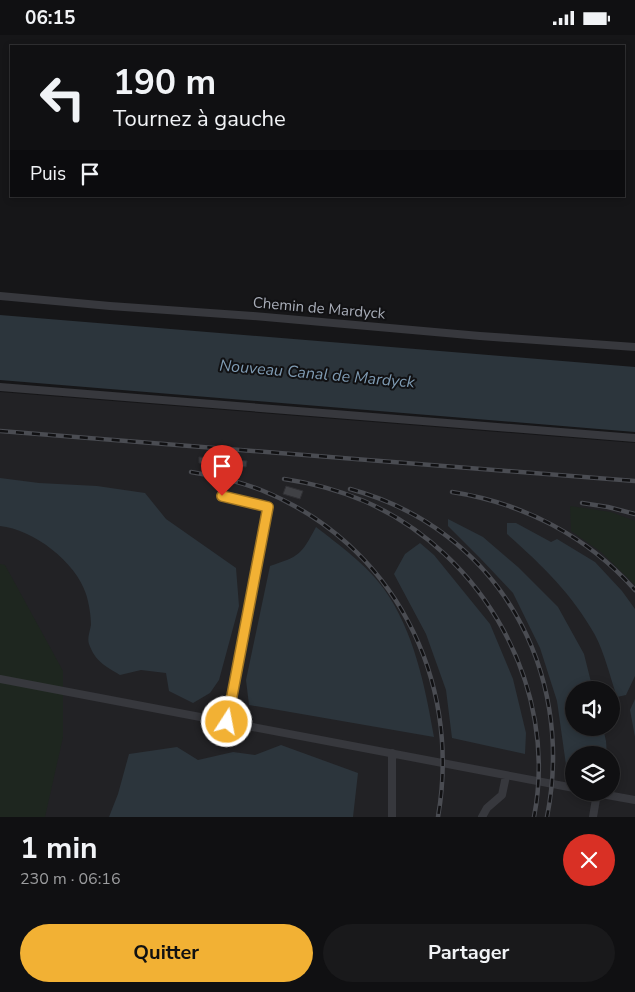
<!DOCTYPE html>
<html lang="fr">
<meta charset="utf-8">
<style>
:root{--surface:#101012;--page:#19191b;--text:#f1f3f6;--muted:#9c9d9f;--line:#303032;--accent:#f2b134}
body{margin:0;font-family:"Nunito Sans",sans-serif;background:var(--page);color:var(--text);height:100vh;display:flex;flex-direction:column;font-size:19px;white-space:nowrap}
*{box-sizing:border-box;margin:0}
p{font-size:16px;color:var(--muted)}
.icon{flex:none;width:28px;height:28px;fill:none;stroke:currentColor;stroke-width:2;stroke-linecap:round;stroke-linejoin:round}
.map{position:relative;height:782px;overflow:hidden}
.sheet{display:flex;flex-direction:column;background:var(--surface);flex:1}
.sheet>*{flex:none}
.top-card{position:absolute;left:10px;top:10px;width:615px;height:152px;border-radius:0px;box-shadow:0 2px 8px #0003,0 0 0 1px var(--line);background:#101012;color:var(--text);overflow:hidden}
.tools{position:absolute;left:565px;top:646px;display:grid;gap:10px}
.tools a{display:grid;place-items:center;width:55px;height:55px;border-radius:50%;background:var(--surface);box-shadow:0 2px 8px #0003,0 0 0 1px var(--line);font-size:25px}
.pin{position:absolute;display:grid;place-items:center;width:42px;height:42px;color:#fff;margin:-51px -21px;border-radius:50% 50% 50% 0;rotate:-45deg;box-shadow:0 0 5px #0007}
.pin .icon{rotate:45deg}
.me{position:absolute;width:55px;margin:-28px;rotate:11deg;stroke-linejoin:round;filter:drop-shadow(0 0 4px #0008)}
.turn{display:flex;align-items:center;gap:18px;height:105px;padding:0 20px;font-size:22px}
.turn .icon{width:65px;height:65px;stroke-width:2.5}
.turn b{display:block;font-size:35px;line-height:42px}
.then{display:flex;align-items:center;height:48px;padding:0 20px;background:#0003;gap:10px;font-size:19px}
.round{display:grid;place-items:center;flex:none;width:52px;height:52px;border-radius:26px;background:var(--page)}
.overview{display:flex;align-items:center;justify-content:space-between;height:85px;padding:0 20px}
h1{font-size:30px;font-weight:700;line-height:38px}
.action{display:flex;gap:10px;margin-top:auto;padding:10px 20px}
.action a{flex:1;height:58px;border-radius:30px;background:var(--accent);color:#111;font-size:20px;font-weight:700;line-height:58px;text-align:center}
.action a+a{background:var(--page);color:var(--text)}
.status{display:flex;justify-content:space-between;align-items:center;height:35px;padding:0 25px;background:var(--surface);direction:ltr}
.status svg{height:14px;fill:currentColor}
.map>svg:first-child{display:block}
.built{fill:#222225;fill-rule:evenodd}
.green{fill:#1e261f}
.water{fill:#2c353c}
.building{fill:#404145;stroke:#303034}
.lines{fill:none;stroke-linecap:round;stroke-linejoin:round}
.minor{stroke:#37383d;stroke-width:8}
.rail-casing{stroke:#4a4c52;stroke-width:4.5}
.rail{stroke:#111113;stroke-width:2.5;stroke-dasharray:8;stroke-linecap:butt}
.route-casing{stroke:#9d7322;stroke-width:12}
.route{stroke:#f2b134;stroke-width:9}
.labels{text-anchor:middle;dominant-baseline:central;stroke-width:4;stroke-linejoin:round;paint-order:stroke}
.street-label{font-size:15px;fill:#a8adb8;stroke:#111113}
.water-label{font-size:16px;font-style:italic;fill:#7f9bb3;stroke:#111113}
</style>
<div class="status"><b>06:15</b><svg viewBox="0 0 49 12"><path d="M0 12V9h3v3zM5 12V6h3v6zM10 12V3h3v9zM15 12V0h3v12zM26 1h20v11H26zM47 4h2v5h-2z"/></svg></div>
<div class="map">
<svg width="635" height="782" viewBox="0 0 635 782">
<rect width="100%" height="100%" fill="#161618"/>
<path class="built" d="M0,357L635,408V782H0ZM574,655H611V692H574ZM574,720H611V758H574Z"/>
<path class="green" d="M570,471L611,477L635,486V550L601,517L571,496Z
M0,529L5,530L63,636V702L45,782H0Z"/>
<path class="water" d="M0,280L635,332V397L0,345Z
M0,443L39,448L97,451L145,458L166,484L236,533L239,571L219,645L210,658L193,668L169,656L166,638L141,635L120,640C105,631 95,626 89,609C87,603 90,596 91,590C91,581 89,568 86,559C76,527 33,494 0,491Z
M448,484L483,502L518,532L558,572L584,619L593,655H574V692L603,693L606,706L607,720H574V731L566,730L557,666L540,613L513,558L480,523L448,491Z
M507,488H516L551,507L557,504L595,527L622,556L635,574V641L626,660L617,662C610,642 605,619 595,600C573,560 541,529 507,499Z
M316,492C338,509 368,531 384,554C414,596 425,651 434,702L249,670L246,645L270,531C300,521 301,520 316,492Z
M420,508L434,520L490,589L513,644L526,698L525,719L452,703L446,655L426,599L394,539L405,519Z
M635,664V702L630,675Z
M281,710L358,738L353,782H109L118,759L129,719L177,712L198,725L233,717L255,720Z"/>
<path class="building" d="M199,422L247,426L246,432L199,428Z
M286,451L303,456L300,464L283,459Z"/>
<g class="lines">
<path class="minor" d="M0,261L110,271L253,281L480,301L635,312
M0,352L635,403
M222,461L268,472L227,687
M0,644L574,753
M392,718V782
M596,758L635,765
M482,782L487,773L502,760L506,741
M593,782L597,758"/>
<defs>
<path id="rail" d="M0,396L635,446
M191,437C215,441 238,446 261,455C393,508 462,643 438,782
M284,444C312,448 338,455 364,466C484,518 559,653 534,782
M350,454C498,494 576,635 547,782
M452,457C523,468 587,501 635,555
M582,468L608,472L635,479"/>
</defs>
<use href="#rail" class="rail-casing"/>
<use href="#rail" class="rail"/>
</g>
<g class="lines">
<defs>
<path id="route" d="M222,461L268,472L227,687"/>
</defs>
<use href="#route" class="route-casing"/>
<use href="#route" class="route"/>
</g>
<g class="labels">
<g class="street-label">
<text transform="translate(319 273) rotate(5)">Chemin de Mardyck</text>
</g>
<g class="water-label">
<text transform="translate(317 339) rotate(5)">Nouveau Canal de Mardyck</text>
</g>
</g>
</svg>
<div class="tools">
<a><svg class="icon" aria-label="sound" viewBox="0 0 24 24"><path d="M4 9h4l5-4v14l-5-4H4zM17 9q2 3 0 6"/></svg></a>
<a><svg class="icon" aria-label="layers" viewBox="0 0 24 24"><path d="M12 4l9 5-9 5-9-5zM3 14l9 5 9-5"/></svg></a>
</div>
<div class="pin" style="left:222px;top:461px;background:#d93025"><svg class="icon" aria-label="arrive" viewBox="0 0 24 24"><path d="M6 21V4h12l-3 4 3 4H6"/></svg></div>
<svg class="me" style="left:227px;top:687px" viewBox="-20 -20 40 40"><circle r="17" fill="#f2b134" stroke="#fff" stroke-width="3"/><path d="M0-11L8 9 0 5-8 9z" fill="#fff"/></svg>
<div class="top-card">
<div class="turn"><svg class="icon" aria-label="left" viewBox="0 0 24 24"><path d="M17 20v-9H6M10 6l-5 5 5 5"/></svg><div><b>190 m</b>Tournez à gauche</div></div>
<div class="then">Puis<svg class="icon" aria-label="arrive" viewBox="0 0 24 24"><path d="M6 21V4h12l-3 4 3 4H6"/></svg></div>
</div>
</div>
<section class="sheet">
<div class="overview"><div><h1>1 min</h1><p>230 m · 06:16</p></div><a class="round" style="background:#d93025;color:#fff"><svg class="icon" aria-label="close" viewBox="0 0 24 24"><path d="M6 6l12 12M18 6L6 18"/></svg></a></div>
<div class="action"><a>Quitter</a><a>Partager</a></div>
</section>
